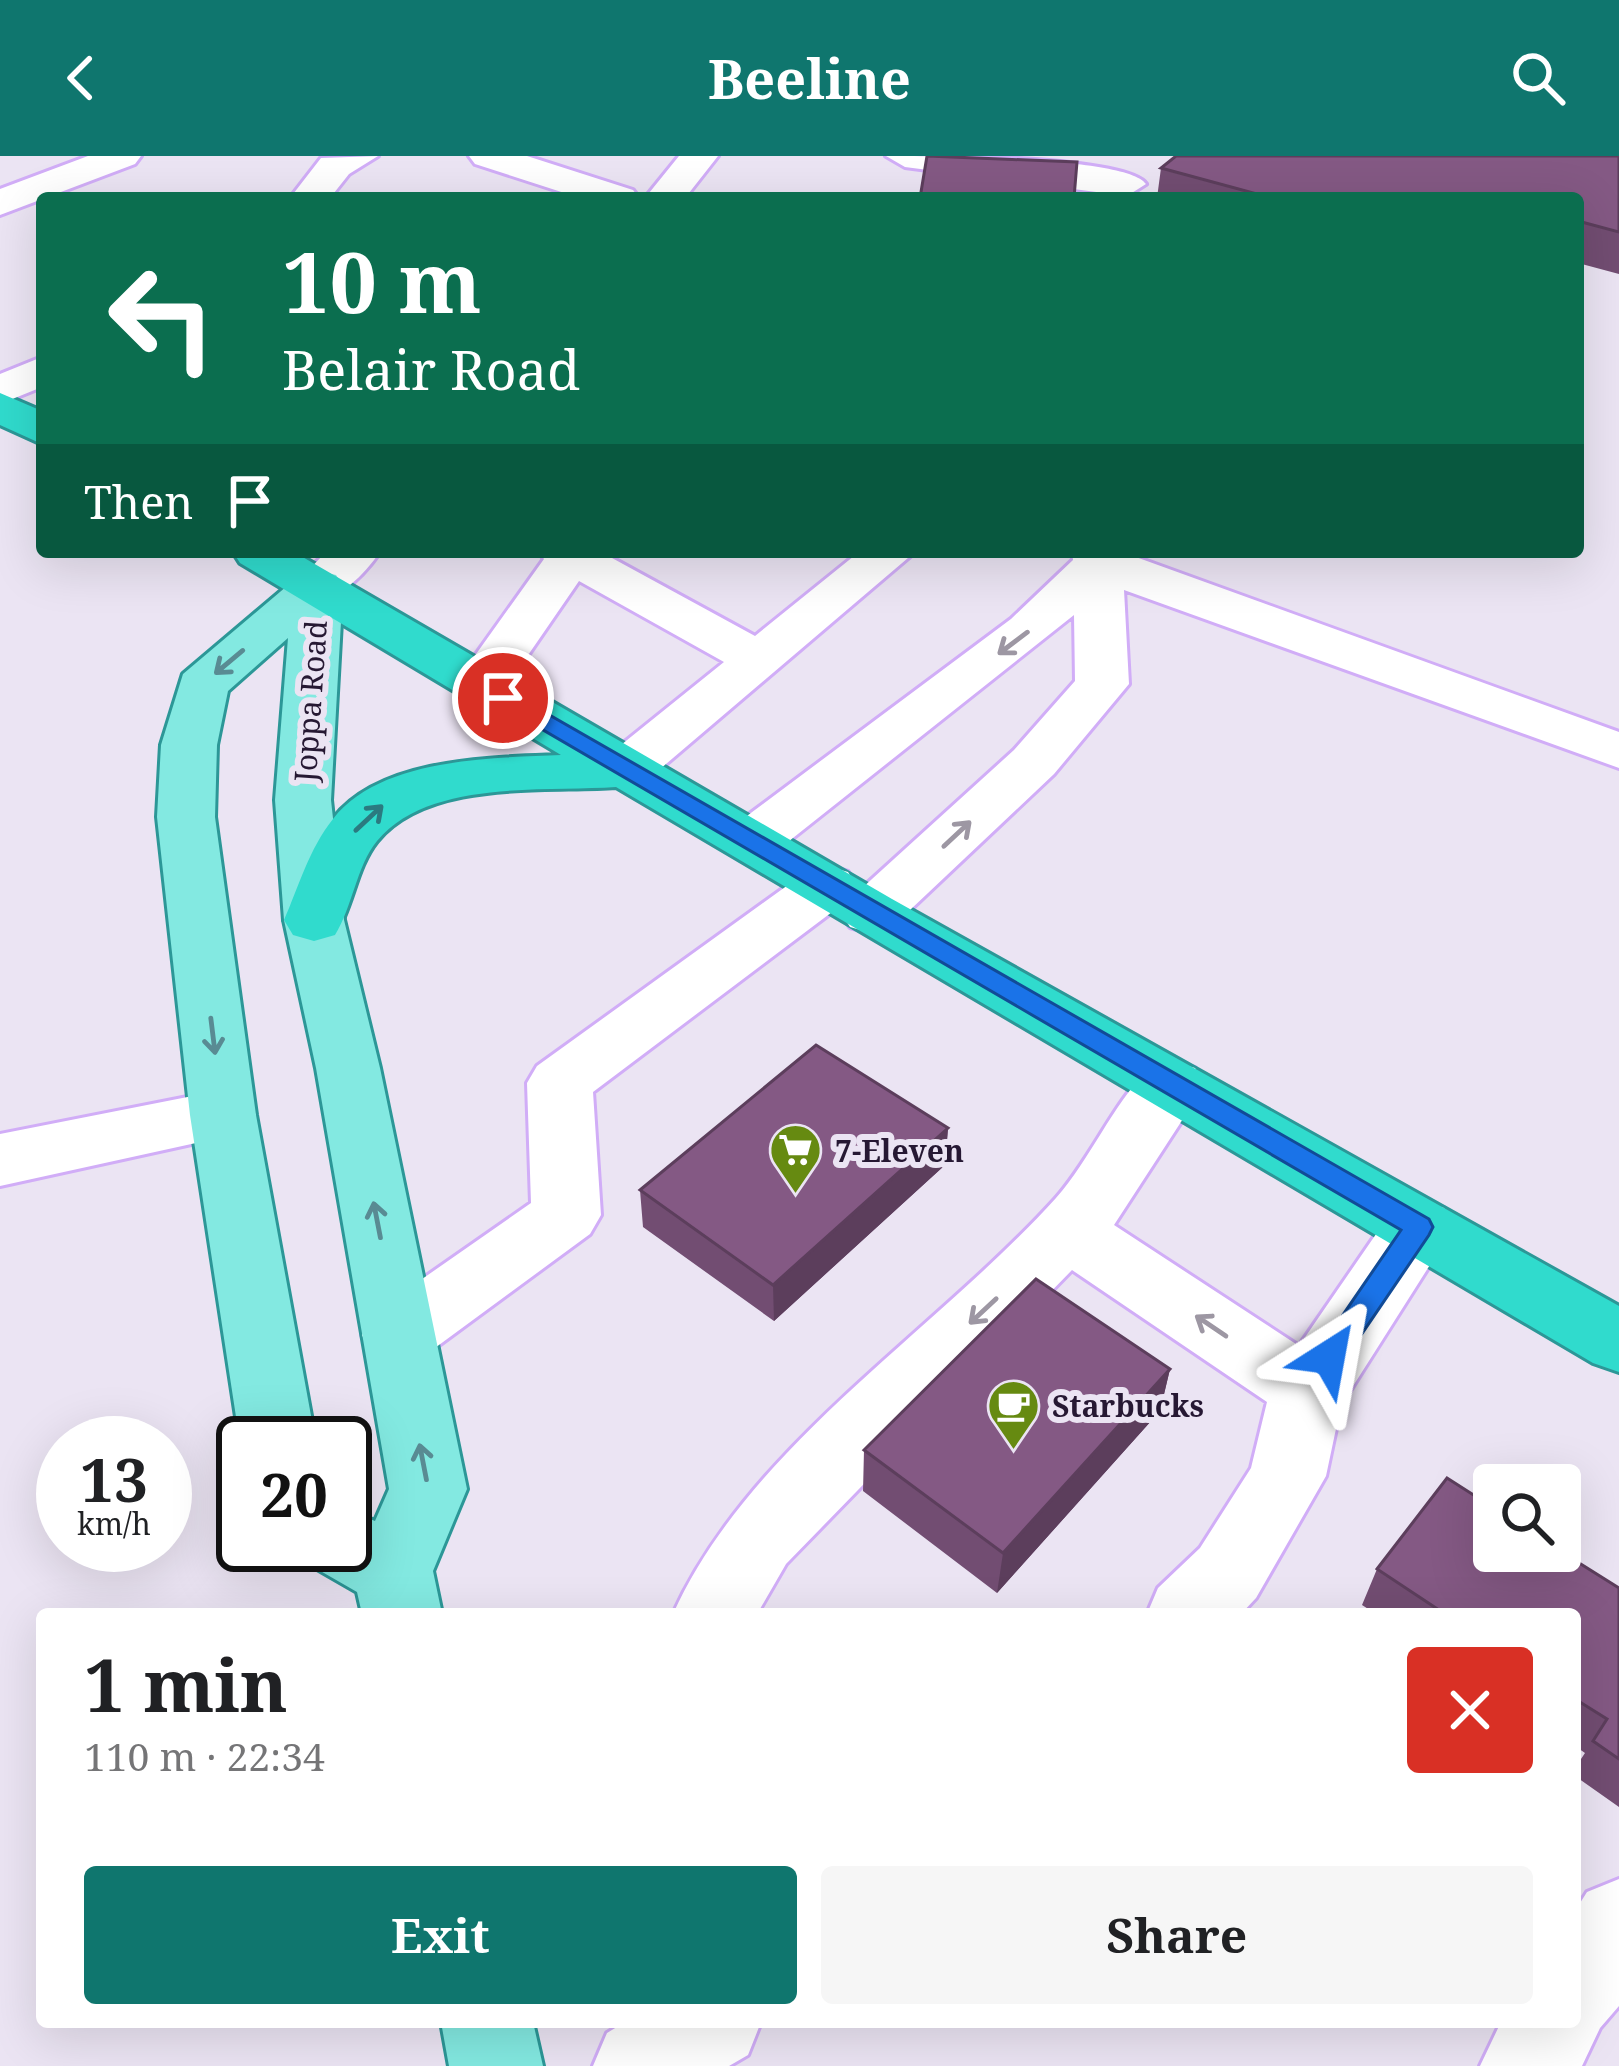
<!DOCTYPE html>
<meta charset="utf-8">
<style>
:root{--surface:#fff;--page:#f6f6f6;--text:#202124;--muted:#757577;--accent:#0f766e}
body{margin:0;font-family:"Noto Serif",serif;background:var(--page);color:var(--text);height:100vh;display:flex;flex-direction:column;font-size:45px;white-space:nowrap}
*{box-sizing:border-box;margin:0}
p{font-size:39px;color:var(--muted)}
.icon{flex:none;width:66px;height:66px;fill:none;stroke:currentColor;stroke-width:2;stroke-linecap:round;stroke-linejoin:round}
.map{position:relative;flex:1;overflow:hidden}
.details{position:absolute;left:36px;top:1452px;width:1545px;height:420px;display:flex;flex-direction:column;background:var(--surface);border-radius:12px;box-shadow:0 12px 48px #0002}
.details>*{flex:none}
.top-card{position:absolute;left:36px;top:36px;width:1548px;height:366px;border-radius:12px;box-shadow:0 12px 48px #0002;background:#0b6e4f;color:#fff;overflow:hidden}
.tools{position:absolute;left:1473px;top:1308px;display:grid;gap:24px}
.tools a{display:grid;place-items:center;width:108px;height:108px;border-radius:12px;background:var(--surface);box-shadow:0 12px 48px #0002;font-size:60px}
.speed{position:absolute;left:36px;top:1260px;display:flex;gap:24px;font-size:60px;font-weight:700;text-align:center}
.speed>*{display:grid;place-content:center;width:156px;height:156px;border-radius:50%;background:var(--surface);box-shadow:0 12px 48px #0002;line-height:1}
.speed small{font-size:30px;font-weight:400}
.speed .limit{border:6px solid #111;border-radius:18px;background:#fff;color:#111}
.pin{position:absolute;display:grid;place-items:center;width:102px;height:102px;color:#fff;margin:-51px;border:6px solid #fff;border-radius:50%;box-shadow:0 3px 12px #0007}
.me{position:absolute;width:132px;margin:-66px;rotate:34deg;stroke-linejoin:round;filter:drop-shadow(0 0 9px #0008)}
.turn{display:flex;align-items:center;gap:42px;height:252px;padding:0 48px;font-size:54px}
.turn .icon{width:156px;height:156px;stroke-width:2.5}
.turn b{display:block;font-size:84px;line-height:102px}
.then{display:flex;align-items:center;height:114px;padding:0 48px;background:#0003;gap:24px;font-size:45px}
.round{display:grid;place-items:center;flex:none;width:126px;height:126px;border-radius:12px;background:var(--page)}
.overview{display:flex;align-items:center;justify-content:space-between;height:204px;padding:0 48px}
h1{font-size:72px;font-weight:700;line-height:90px}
.action{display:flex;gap:24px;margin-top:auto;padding:24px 48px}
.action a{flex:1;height:138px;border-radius:12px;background:var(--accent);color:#fff;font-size:48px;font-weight:700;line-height:138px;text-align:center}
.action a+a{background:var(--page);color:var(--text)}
header{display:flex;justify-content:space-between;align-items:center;height:156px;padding:0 48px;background:var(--accent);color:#fff;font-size:54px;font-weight:700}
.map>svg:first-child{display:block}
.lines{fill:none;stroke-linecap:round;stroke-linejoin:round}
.minor-casing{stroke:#d1adf7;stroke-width:6}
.major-casing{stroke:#2c9797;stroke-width:6}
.highway-casing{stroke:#2c9797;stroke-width:6}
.minor{fill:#fff;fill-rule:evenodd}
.major{fill:#83e9e1;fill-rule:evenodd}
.highway{fill:#30dbcd;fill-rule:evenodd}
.wall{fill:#724d72}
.shaded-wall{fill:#5c3e5c}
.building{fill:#845984;stroke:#5c3e5c;stroke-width:3}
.oneway{stroke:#9d97a3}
.oneway2{stroke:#598b93}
.oneway3{stroke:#2b7a80}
.route{fill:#1a73e8;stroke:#114b97;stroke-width:3}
.labels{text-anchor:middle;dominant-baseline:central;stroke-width:12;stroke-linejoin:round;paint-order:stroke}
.street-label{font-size:30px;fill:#261833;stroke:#ebe4f3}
.poi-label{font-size:30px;font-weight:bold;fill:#261833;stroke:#ebe4f3;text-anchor:start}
</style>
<header><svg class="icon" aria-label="back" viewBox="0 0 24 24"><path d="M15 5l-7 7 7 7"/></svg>Beeline<svg class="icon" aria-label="search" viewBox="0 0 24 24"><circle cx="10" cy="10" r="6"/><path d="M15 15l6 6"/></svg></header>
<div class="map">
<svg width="1619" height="1910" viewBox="0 0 1619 1910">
<rect width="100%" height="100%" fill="#ebe4f3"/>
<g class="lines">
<defs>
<path id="minor" d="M88,0H141L135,8L0,59V33Z
M378,0L349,18L330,42H290L321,2Z
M469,0H527L633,34L639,42H580L475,8Z
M679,0H718L685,42H645Z
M886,0C927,0 1127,0 1146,28L1127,40L905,11Z
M42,201V231L0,248V218Z
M326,396H380C360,424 335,449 300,441L293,430Z
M539,396H601L755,480L859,396H915L646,625L626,631L606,625L598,613L606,601L724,506L579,425L500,540L481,545L462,540L454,529L544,403Z
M1072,396H1122L1619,576V612L1124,434L1129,528L1054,618L892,771L871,777L850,771L841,757L850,743L1014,594L1075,525L1074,459L774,697L753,703L732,697L724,684L732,671L1011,463L1073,404Z
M827,710L848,716L857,730L848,744L593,936L601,1059L590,1078L424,1200L398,1209L372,1200L362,1179L372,1158L531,1047L527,927L537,910L806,716Z
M1172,905L1195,912L1205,929L1114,1069L1299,1190L1394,1052L1419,1044L1444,1052L1454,1071L1341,1249L1326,1320L1256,1442L1241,1458H1147L1158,1432L1200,1392L1251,1312L1267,1246L1072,1114L786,1408L757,1458H673C749,1290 935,1176 1056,1042C1090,1004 1113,948 1147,915C1153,909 1164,908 1172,905Z
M223,934L246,942L256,959L246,976L0,1030V978Z
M1619,1723V1850L1600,1872L1582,1910H1480L1501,1866H1575V1755L1587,1736Z
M625,1866H761L748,1899L729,1910H593L607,1877Z"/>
<path id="major" d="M318,415L336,419L343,430L331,644L344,764L380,912L467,1333L433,1415L442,1458H362L357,1436L317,1413L306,1389H345V1353L375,1365L389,1333L316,912L284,764L275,644L288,482L228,535L217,589L215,661L256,959L316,1287H243V1293L240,1287L190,959L157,661L161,589L183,518L300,419Z
M441,1866H533L543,1910H449Z"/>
<path id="highway" d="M0,237L42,255V288L0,269Z
M233,396H294L892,743L1619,1150V1216L1593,1207L616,631C544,636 428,623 377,685C356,711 353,750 335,779L314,785L293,779L284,764C299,730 309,693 333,663C380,602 491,602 561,599L240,407Z"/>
</defs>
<use href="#minor" class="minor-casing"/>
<use href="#major" class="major-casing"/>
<use href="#highway" class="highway-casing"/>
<use href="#minor" class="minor"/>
<use href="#major" class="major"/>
<use href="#highway" class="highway"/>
</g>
<path class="wall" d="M1619,0V118L1578,107V42H1157L1161,12Z
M948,972L945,1009L774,1165L643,1071L640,1034Z
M1170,1213L1160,1255L997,1437L863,1335L864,1294Z
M1377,1413L1619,1432V1651L1575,1620V1612L1585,1597L1575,1590V1458H1376L1362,1449Z"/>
<path class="shaded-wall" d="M948,972L945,1009L774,1165L773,1129Z
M1170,1213L1160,1255L997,1437L1003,1397Z"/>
<path class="building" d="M927,0L1077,6L1074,42H920Z
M1176,0H1619V76L1578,65V42H1272L1161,12Z
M816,889L948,972L773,1129L640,1034Z
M1036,1123L1170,1213L1003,1397L864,1294Z
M1447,1322L1494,1352V1395H1560L1619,1432V1603L1593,1585L1607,1563L1575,1543V1458H1445L1377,1413Z"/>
<defs><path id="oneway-shaft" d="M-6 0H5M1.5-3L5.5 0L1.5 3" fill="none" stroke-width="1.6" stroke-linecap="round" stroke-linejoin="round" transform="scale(3)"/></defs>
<g class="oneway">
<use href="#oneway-shaft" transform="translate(1013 487) rotate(143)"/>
<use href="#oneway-shaft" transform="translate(957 678) rotate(-43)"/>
<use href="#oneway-shaft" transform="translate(983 1155) rotate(137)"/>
<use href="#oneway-shaft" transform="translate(1211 1170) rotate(-146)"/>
</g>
<g class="oneway2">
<use href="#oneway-shaft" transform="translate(229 506) rotate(140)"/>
<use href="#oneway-shaft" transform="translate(213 880) rotate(83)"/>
<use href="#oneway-shaft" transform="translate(377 1064) rotate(-101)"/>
<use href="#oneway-shaft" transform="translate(423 1306) rotate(-101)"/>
</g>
<use class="oneway3" href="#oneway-shaft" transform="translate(369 662) rotate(-43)"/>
<path class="route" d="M495,537H511L1429,1063L1433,1071L1429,1079L1340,1210L1329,1214L1314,1201L1401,1074L495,546Z"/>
<defs>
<symbol id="supermarket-pin" viewBox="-11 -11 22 30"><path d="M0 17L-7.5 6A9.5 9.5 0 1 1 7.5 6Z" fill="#668a11" stroke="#ebe4f3"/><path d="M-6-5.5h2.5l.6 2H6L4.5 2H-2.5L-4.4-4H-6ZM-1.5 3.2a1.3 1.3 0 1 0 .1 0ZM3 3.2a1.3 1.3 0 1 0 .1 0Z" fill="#fff"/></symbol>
<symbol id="cafe-pin" viewBox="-11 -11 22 30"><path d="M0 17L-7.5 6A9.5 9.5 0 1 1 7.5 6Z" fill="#668a11" stroke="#ebe4f3"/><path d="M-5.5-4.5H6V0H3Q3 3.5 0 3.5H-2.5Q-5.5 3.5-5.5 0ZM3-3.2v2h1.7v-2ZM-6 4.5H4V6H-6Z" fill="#fff"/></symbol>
</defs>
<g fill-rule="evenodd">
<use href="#supermarket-pin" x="766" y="964" width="59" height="81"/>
<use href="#cafe-pin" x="984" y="1220" width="59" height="81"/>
</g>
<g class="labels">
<g class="street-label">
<text transform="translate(310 545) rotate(-86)">Joppa Road</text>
</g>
<g class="poi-label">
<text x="835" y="994">7-Eleven</text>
<text x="1052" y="1249">Starbucks</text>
</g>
</g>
</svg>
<div class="tools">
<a><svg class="icon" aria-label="search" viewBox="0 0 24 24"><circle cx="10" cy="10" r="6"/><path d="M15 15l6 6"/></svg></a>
</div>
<div class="speed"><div>13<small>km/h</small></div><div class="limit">20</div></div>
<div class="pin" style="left:503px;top:542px;background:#d93025"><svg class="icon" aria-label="arrive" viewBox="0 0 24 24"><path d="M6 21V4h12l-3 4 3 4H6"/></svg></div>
<svg class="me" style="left:1329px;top:1201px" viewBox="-20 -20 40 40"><path d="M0-17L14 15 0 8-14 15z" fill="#1a73e8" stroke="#fff" stroke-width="4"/></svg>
<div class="top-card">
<div class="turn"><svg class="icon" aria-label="left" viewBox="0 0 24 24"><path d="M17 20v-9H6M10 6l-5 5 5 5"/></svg><div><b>10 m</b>Belair Road</div></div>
<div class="then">Then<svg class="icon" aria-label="arrive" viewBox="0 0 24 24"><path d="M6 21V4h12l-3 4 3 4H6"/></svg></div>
</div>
<section class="details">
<div class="overview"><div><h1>1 min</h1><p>110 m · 22:34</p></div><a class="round" style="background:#d93025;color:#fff"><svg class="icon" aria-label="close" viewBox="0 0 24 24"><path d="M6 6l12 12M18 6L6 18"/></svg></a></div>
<div class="action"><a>Exit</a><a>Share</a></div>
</section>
</div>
